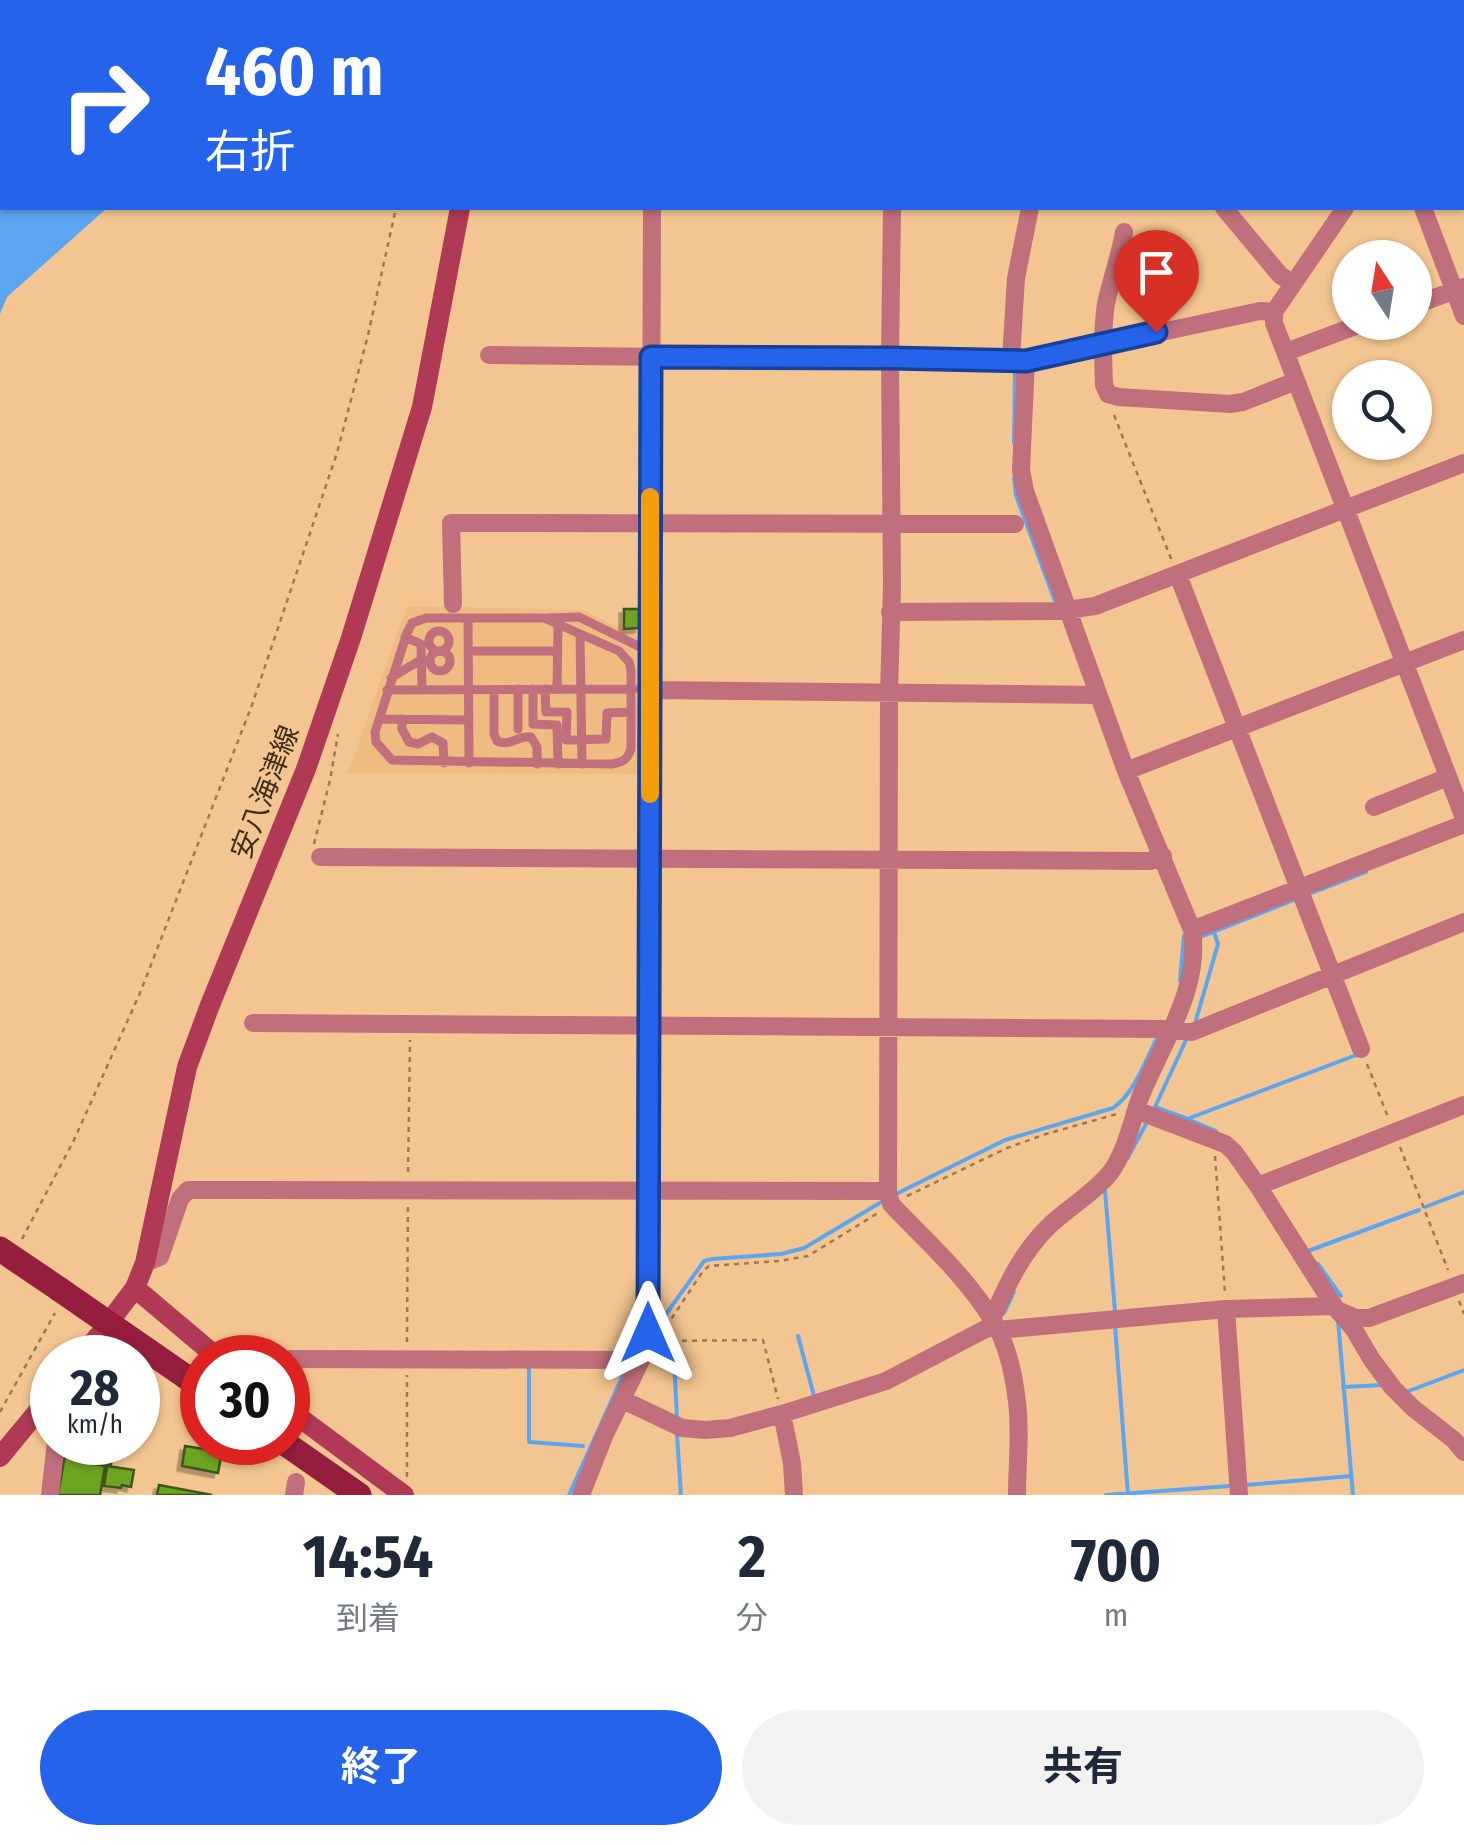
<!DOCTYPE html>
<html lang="ja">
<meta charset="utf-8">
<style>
:root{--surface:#fff;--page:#f2f2f3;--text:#1f2937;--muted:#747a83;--accent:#2563eb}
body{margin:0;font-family:"Fira Sans Condensed","Noto Sans JP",sans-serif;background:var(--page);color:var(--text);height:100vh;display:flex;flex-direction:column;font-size:38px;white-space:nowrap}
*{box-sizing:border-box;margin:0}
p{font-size:32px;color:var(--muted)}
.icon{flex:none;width:55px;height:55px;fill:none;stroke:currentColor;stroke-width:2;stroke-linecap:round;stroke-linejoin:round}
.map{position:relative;height:1495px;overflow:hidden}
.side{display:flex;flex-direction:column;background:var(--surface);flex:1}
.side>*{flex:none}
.hud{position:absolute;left:0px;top:0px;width:1465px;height:210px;box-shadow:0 2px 8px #0004;background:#2563eb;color:#fff;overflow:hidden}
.needle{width:65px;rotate:348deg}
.controls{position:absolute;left:1332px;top:240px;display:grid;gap:20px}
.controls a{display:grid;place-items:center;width:100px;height:100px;border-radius:50%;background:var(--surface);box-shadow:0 2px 8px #0004;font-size:50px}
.speed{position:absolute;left:30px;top:1335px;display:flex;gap:20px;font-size:50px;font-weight:700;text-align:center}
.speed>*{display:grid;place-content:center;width:130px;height:130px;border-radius:50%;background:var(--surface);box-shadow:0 2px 8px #0004;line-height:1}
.speed small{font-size:25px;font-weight:400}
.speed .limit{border:15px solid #d22;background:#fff;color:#111}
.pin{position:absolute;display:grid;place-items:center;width:85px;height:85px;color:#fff;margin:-102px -42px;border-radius:50% 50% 50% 0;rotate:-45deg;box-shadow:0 0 10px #0007}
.pin .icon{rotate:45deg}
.me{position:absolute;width:110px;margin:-55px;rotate:0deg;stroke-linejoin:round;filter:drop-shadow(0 0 8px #0008)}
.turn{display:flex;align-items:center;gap:35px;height:210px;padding:0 40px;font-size:45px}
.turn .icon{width:130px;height:130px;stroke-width:2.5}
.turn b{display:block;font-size:70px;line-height:85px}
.eta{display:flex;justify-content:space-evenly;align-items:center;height:170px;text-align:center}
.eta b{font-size:60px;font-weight:700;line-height:70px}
.action{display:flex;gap:20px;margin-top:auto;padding:20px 40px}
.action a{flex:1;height:115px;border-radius:60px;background:var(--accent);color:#fff;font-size:40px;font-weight:700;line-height:115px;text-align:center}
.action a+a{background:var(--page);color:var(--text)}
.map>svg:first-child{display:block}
.built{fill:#eebc80}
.water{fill:#5ca6f1}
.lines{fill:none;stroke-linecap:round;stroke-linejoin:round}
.stream{stroke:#5ca6f1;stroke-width:4}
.building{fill:#6da520;stroke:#3c561f;stroke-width:2.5;filter:url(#shadow)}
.path{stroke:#9b7b55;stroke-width:2.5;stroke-dasharray:5 5;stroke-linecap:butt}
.lane{stroke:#c0707c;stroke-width:9}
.street{stroke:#c0707c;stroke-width:18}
.secondary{stroke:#b03a55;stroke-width:20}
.primary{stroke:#951e3f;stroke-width:25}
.primary-bridge{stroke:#951e3f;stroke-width:25}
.route-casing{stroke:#184099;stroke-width:25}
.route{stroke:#2563eb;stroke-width:18}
.slow{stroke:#f59e0b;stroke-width:18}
.labels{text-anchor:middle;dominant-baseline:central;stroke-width:9;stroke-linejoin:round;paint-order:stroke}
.street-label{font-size:28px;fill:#402e18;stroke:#f3c590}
</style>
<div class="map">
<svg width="1464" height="1495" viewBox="0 0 1464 1495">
<defs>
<filter id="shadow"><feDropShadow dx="-4.5" dy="4.5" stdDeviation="0" flood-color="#0004"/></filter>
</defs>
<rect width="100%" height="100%" fill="#f3c590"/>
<path class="built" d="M407,606L582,610L641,638L640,774L348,773Z"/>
<path class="water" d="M2,161V208H107L7,297L0,314V162Z"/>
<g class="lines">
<path class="stream" d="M1063,2L1065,0
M1014,443L1015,373
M1014,478L1016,495L1055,601
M1309,894L1366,872
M1198,938L1296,899
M1180,981L1184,936
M1196,1020L1218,944L1214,932
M1185,1118L1155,1107L1186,1040
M1216,1131L1187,1119L1359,1054
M1127,1159L1146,1124
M1105,1191L1115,1311
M896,1194L1005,1140L1113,1108C1135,1093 1146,1059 1158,1036
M1425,1207L1464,1192
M1308,1251L1419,1210
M1318,1264L1341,1296
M1004,1313L1014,1292
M1338,1320L1353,1495
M659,1324L704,1261L712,1259L781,1254L804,1248L883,1201
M1115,1326L1128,1495
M798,1336L814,1396
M670,1346L674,1360L677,1417
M529,1366V1442L583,1446
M1343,1387L1383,1385
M1406,1392L1464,1370
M677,1435L681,1495
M1246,1485L1351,1476
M569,1495L623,1375
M1106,1495L1230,1486"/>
</g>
<path class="building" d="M624,609H639V628L624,629Z
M70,1442H115L111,1464L68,1456Z
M185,1446L222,1452L218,1473L182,1466Z
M65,1455L76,1458L75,1460L105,1466L100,1495H58Z
M107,1466L134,1470L131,1487L122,1485L121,1488L104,1486Z
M159,1485L212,1495H157Z"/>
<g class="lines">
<path class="path" d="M435,2V0
M1114,415L1172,561
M314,844L330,780L338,734
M1367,1064L1388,1117
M1400,1147L1448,1270
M1215,1156L1225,1293
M408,1172L410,1040
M907,1196L1007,1148L1046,1134L1117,1114
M22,1239L74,1140L140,993L252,705L337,453L368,335L396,208
M1459,1301L1464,1314
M666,1327L703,1271L709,1266L779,1261L808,1256L878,1213
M662,1341L763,1340L778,1399
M407,1342L408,1205
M0,1412L55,1313
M407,1477V1375"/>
<path class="lane" d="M426,618H544L619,651L629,662L631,670V749C627,760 623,762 612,764L392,760L376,742L375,732L407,633L412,623Z
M547,618L579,617L640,647
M468,619L469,763
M429 641a10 10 0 1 1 20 0a10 10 0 1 1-20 0Z
M580,634L582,764
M405,637L421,644L422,690
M430 661a10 10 0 1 1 20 0a10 10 0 1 1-20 0Z
M468,651H558
M391,678L422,659
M533,689V724L557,725L558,764
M545,689L546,712H567L566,740L606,739L607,713L631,712
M557,689L558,624
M387,690L634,689
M494,690V734L497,741C511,747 518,735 531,737L537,747V764
M379,719L468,720
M402,719V729L409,742L418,744L432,737L443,743L444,763
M518,729V689"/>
<path class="street" d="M555,0L560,2
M795,0L797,2
M980,0L981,2
M537,2L538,0
M658,2V0
M742,2L752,0
M1074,2L1075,0
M1436,2L1437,0
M1462,160H1464
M892,208L890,358L892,585L889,694L888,1191L891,1204C926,1241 967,1277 993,1321C1007,1343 1014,1376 1017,1402C1021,1432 1017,1465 1017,1495
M1224,208L1280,275L1292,283
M1345,208L1274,312V323L1464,818
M1423,208L1464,316
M1124,232C1120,257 1111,279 1106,304C1102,330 1103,358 1104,385L1108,394L1119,397L1230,404L1243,402L1296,381
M1415,305L1464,287
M1286,352L1366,322
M489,355L1026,361L1260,311L1274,312
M1011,359L1016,278L1030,208
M1178,575L1361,1049
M453,604L451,523L1015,524
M890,612L1059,611L1095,606L1464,463
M650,690L1098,695
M1126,771L1464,640
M1374,807L1448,777
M320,857L1150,861L1163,856
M1192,930L1464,824
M253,1023L1163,1029L1192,1032L1464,922
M1136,1110L1225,1144L1234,1152L1258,1186L1464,1105
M1258,1186L1334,1306L1353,1328L1372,1360L1393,1388L1413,1408L1454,1440L1464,1452
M145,1263L160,1257L180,1199L188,1190L888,1191
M1226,1309L1239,1495
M1342,1312L1356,1318H1369L1464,1283
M992,1319C1006,1287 1021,1254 1047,1228C1066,1209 1093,1194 1110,1173C1126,1152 1132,1120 1141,1095C1162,1043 1201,989 1192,930L1126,771L1025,491L1021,470L1026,361
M998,1330L1226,1309L1334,1306
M288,1359L641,1360
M623,1400L682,1428L705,1430L730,1428L782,1414L886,1381L995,1324
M782,1414L792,1463L794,1495
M50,1495L56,1442
M294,1495L296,1482
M581,1495L605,1434L641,1360L648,1333L652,208"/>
<path class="secondary" d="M500,2L501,0
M116,1313L135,1288
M81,1358L98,1336
M218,1358L135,1288L145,1263L187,1067L210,1005L306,769L351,638L422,407L460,208
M288,1409L404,1495
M0,1457L52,1394"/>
<path class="primary" d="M59,1289L202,1388
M283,1442L359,1495"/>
<path class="primary-bridge" d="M0,1249L59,1289"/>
</g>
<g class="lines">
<defs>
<path id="route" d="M648,1333L651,357L890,358L1026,361L1156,332"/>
</defs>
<use href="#route" class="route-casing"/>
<use href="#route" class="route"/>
<path class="slow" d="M650,794V497"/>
</g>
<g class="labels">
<g class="street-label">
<text transform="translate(265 792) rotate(-69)">安八海津線</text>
</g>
</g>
</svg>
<div class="controls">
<a><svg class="needle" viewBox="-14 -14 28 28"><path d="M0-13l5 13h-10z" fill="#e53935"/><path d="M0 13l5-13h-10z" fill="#747a83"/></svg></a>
<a><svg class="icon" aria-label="search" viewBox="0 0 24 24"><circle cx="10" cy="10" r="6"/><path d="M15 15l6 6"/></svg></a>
</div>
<div class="speed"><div>28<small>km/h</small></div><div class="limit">30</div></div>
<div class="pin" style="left:1156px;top:332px;background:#d93025"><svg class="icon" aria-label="arrive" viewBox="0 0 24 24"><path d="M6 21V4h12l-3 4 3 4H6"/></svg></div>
<svg class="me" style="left:648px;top:1333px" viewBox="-20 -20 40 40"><path d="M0-17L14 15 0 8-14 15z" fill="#2563eb" stroke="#fff" stroke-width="4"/></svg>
<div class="hud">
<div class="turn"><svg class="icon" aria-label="right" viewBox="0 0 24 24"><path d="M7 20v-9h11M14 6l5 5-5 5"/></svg><div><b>460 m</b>右折</div></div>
</div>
</div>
<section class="side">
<div class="eta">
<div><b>14:54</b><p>到着</p></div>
<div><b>2</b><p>分</p></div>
<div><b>700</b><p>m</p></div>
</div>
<div class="action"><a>終了</a><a>共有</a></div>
</section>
